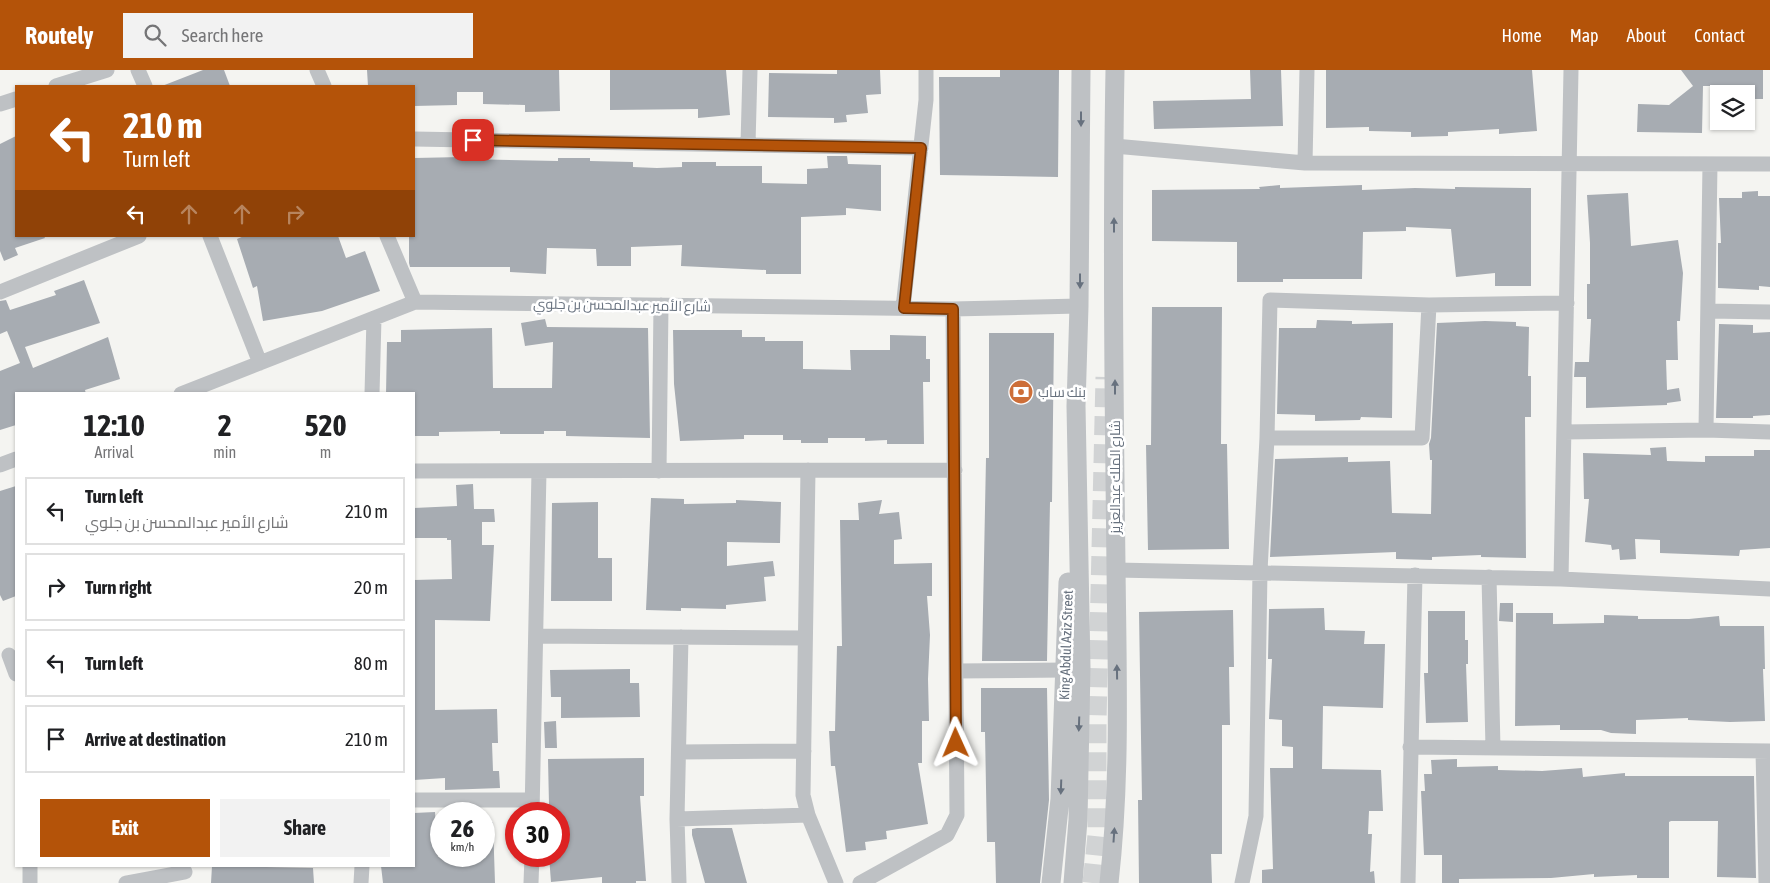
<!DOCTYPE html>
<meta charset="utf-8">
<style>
:root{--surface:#fff;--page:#f2f2f2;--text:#202124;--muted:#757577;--line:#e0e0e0;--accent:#b45309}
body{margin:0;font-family:"Asap Condensed",Cairo,sans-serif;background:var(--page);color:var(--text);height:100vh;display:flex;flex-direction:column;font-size:19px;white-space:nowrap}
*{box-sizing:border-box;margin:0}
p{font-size:16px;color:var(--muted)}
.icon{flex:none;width:28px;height:28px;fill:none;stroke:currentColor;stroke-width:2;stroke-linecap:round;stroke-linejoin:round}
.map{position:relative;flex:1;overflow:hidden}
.sheet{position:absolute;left:15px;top:322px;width:400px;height:475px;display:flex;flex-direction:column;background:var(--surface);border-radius:0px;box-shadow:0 1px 4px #0004}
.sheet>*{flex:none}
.top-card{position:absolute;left:15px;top:15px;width:400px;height:152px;border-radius:0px;box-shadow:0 1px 4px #0004;background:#b45309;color:#fff;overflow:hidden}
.fabs{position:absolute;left:1710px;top:15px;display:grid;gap:10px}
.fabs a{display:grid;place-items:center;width:45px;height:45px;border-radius:0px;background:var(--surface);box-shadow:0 1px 4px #0004;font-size:25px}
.speed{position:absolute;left:430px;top:732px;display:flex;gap:10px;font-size:25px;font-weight:700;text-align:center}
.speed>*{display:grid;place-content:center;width:65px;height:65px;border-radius:50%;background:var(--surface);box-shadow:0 1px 4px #0004;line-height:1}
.speed small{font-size:12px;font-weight:400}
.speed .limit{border:8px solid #d22;background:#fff;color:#111}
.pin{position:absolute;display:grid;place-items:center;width:42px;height:42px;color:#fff;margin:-21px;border-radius:10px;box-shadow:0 2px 8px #0006}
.me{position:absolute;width:55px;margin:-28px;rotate:359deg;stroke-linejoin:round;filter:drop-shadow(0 0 4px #0008)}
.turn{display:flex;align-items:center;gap:18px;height:105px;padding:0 25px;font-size:22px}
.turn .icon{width:65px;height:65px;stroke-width:2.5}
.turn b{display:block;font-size:35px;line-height:42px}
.lanes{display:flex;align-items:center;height:48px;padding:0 25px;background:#0003;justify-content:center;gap:25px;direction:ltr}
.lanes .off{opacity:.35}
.eta{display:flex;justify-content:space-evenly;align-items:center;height:85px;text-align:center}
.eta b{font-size:30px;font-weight:700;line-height:35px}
.button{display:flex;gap:10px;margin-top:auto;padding:10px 25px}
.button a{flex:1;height:58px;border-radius:0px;background:var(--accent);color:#fff;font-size:20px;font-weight:700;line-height:58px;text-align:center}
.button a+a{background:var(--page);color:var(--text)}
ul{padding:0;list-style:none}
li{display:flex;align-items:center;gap:15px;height:68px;margin:0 10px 8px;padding:0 15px;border:2px solid var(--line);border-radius:0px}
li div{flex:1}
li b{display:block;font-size:19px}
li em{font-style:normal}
header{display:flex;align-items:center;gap:30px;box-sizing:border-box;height:70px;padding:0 25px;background:var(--accent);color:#fff}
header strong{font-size:24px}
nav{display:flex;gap:28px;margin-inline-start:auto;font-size:18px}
.search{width:350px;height:45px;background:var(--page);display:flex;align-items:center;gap:12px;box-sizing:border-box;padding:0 18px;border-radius:0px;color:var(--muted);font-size:19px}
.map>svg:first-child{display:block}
.building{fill:#a7acb2}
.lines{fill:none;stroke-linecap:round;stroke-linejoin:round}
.tertiary-tunnel{stroke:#d1d3d4;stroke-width:19;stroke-dasharray:19 9;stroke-linecap:butt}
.minor{stroke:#bec1c4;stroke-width:15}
.tertiary{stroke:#bec1c4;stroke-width:19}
.oneway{fill:#67717e}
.route-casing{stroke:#753606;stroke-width:12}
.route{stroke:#b45309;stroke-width:9}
.labels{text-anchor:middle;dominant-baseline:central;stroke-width:5;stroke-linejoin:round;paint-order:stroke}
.street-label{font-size:14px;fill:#67717e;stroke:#fff}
.poi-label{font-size:14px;fill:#67717e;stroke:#fff;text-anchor:start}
</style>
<header>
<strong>Routely</strong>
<div class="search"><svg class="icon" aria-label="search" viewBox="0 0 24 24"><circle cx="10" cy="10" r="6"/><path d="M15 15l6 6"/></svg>Search here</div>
<nav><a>Home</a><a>Map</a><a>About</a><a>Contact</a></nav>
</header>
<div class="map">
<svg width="1770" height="813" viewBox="0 0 1770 813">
<rect width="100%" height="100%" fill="#f4f4f1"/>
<path class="building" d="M203,0H224L230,16H162Z
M367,0H559L560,41L525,42V35L483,34V22H457V35L414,36V16H368Z
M610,0H726L730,45L698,48V39L610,40Z
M837,0H880L881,24L866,25L868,43L846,45L847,52L834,53V48L768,47L769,3L837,4Z
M1000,0H1059L1058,107L940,105L939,7H1000Z
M1250,0H1281L1283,56L1154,59L1153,31L1251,29Z
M1326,0H1532L1537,61L1499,64V59L1448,62V66L1411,67V62L1369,61V57L1326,58Z
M1681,0H1763V29H1749L1739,16H1703L1702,63L1637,62L1638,34L1669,35L1693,16Z
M16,66V166H44L45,168L15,178L18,185L4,191L0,181V74Z
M827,86H847L848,94L881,95V141L846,138V145L801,147V204H766V200L681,196L682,175L631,177V196H597L596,179L547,178L546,204L510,202V197H410L409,193V166H414V88L463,87V89L558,91V88H590V91L633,92V97L657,98L682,97V92H716V96H762V113L807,114V99L828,98Z
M1280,115V118L1362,115V120L1415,118L1455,119V117L1531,118V216H1495V203L1456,207L1451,159L1406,157V161L1363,162L1362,209H1283V212H1237V172L1152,171V120L1260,119L1259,117Z
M1758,121V126H1770V217L1759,216V220L1718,218V173H1721L1719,128H1742V122Z
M1628,123L1631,176L1678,170L1683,203L1680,251H1677L1678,290H1666L1667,320L1679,318L1681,331L1667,333V335L1586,338V307H1574L1575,292H1589L1591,249H1587V214H1590V173L1587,125Z
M244,166H338L346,188L365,181L380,221L322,241L263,251L257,216L253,218L237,169Z
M84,210L100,253L25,277L33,298L108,267L120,309L85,320L86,324H16V355L0,360V301L20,293L7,261L0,264V231L6,230L10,240L56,225L54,221Z
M1152,237H1222L1221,374H1227L1229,479L1148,480L1146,375H1151Z
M545,249L547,257L648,258L650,368L566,366V361H544V364H500V361L439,362V366H414V324H386L387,272H401V260L492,258L493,318H552L553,272L525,276L521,253Z
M1317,250L1352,251V254L1393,253L1392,348L1361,347L1360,350L1315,351V345L1277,344L1279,258H1316Z
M1485,251L1516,252V256L1529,257L1528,306H1531V347H1525L1526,488L1481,487V485L1432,487V490L1396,489V482L1270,487L1275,389L1348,387V392L1390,391L1392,443L1431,444L1432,390H1430L1429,374L1431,368L1437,253Z
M1719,254L1753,255V263L1770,262V345L1753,346V348H1716Z
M673,260H742V267H765V271H803V299L851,300L850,280H890V265L926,266V289H930V312H923L924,374H887V370L865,371V368H828V373H801V370H783V365H744V369L680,371L674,314Z
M989,263H1054L1052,432H1050L1047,591H982L986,388H989Z
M1666,377L1667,391L1705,392V386H1754V380H1770V478L1740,480L1739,486L1660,483V470L1635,469L1636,489L1620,490L1619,479L1612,480L1611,475L1585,472L1589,429H1584L1583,383L1651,385L1650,378Z
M473,414L474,439H494L495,452H482V475H494L490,551L435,550V640L497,639L498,673H492L493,701H499L500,718L445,720V708L414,710V510L452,509L451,470H447V468H414V438L457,436L456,415Z
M16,416V526L3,531L0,525V421Z
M651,428L684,429V434L736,433V430L781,432L780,473L727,472V496L773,491L775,506L764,507L766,531L726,535V539L681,538V541L646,540Z
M882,430L879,444L899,442L902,469L894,470V494L932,493V526H927L930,565L928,609L929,651H922V693H918L928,754L886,761L887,769L865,772L866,780L846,782L835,696H831L829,661H835L837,576H842L840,450H859L858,433Z
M598,432V488H612V531H551L552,433Z
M1500,533H1513V552L1499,551Z
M1324,538L1325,560L1365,561L1364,574H1385L1383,638L1323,636L1322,699L1381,700L1383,741H1369L1368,764H1372L1370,802L1374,801L1375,813H1262V800L1273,799L1270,698H1293V677L1282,676V650L1269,649L1272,589H1268L1269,539Z
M1233,540L1234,597H1229L1230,655H1222V784H1211L1212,813H1139L1138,730H1142L1139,542Z
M1428,541H1465V570H1468V594H1466L1468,652L1426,653L1424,603H1428Z
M1516,543H1553V554L1604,553V545L1638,546V549H1689L1719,546L1720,556H1764L1765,599H1763L1765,651L1730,652L1688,650V648L1636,650V664L1611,663L1601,660H1560V655L1515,656Z
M630,599V613H639L640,647L561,648V627H551L550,600Z
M981,618H1047L1049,730L1040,813H996L995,772H987L985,662H981Z
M556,651L557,678H545L544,652Z
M644,688V726H640L646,811H636V813H602V807L551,812L549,786H559V744H541L542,734H549L548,689Z
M1457,689V697L1498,696V700L1542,701L1582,698L1583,707L1625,703V706H1754L1756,808L1717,807L1718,751H1671L1669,752V808H1637V805L1594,807V804L1551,808L1459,809V813H1442V785H1424L1421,721H1425L1424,704H1432L1431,690Z
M435,742L438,787L484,786V752H493L495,813H383L381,796H414V743Z
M697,758H732L747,813H705L692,765V759Z
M212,796L313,798L314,813H211Z"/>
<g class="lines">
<path class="tertiary-tunnel" d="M1092,813L1097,765V652L1105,307"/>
<path class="minor" d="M138,0L145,16
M317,0L324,16
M56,16L107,0
M0,34L16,29
M414,69L921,78
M748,74L750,0
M1114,76L1305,93L1770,94
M1305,93L1307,0
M210,166L260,293
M387,166L415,232
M0,222L139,166
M903,238L926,30V0
M1709,241L1770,242
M181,324L415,232L953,239L1079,236
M372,324L374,248
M1706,360L1710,94
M1564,362L1706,360L1770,362
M1267,368H1422L1429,235
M0,395L16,389
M808,400L803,725L808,745L836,813
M414,401L955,400
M659,401L661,235
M1116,500L1561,509L1770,519
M1489,507L1493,678
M1561,509L1571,0
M536,566L805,568
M9,585L16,604
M956,601L1065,600
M1410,677L1770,681
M1763,681L1766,813
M679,682L804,681
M414,730H532
M532,744L539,401
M677,749L808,745
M30,796V813
M126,813L185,802
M361,813L362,796
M531,813L532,786
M679,813L677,749L681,567
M860,813L947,765L957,745L953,239
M1242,813L1256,746L1260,501L1267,368L1270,230L1429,235L1567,233
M1408,813L1415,505"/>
<path class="tertiary" d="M1051,813L1060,729L1068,512
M1073,813L1078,750L1081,597L1076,336L1079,236L1081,0
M1109,813C1121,708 1117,601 1116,495C1114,330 1112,165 1115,0"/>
</g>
<defs><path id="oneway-solid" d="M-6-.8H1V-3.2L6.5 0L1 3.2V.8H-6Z" transform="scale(1.25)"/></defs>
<g class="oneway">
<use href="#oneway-solid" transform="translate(1081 49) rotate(90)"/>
<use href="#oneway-solid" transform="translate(1114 155) rotate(-90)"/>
<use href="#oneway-solid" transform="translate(1080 211) rotate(90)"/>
<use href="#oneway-solid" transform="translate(1115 317) rotate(-90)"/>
<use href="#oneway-solid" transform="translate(1117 602) rotate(-91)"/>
<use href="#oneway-solid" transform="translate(1079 654) rotate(92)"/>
<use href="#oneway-solid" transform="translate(1061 717) rotate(92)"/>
<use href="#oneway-solid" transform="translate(1114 765) rotate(-86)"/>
</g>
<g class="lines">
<defs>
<path id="route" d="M473,70L921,78L904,238L953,239L956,673"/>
</defs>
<use href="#route" class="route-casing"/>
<use href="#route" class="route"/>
</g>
<defs>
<symbol id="bank-disc" viewBox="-11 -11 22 22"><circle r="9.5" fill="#cd6e38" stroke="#fff"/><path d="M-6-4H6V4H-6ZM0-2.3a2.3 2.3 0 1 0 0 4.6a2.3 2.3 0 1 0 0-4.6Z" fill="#fff"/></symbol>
</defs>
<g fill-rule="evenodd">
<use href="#bank-disc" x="1007" y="308" width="28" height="28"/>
</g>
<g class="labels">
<g class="street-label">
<text transform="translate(622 235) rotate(1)">شارع الأمير عبدالمحسن بن جلوي</text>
<text transform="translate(1115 407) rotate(-90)">شارع الملك عبدالعزيز</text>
<text transform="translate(1066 575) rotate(-88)">King Abdul Aziz Street</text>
</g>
<g class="poi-label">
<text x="1038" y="322">بنك ساب</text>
</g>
</g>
</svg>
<div class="fabs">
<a><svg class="icon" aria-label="layers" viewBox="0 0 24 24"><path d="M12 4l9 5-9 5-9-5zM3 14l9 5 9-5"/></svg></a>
</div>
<div class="speed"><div>26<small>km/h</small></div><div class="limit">30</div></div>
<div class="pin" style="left:473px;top:70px;background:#d93025"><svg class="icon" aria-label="arrive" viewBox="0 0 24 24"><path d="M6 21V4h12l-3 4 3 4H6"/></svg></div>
<svg class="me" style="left:956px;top:673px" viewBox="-20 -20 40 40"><path d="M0-17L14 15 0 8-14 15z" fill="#b45309" stroke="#fff" stroke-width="4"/></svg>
<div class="top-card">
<div class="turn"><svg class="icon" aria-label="left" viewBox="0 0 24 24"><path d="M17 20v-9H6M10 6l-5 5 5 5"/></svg><div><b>210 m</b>Turn left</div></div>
<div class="lanes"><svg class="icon" aria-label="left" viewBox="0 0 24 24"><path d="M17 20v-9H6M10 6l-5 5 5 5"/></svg><svg class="icon off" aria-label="ahead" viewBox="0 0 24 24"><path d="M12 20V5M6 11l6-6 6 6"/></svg><svg class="icon off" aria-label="ahead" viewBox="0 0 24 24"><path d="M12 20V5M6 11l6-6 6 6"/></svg><svg class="icon off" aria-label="right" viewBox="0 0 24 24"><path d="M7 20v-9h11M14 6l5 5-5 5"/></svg></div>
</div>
<section class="sheet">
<div class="eta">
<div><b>12:10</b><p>Arrival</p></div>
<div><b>2</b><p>min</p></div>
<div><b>520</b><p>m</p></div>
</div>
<ul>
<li><svg class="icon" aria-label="left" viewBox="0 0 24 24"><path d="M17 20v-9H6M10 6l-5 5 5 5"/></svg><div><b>Turn left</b><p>شارع الأمير عبدالمحسن بن جلوي</p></div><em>210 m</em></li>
<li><svg class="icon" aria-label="right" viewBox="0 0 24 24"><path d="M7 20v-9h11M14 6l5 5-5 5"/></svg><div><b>Turn right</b></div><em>20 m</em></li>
<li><svg class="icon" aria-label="left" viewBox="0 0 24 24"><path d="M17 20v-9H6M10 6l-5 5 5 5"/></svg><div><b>Turn left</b></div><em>80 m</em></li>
<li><svg class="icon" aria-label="arrive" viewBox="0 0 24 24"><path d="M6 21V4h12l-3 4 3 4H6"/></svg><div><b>Arrive at destination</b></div><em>210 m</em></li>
</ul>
<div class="button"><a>Exit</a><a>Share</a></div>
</section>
</div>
